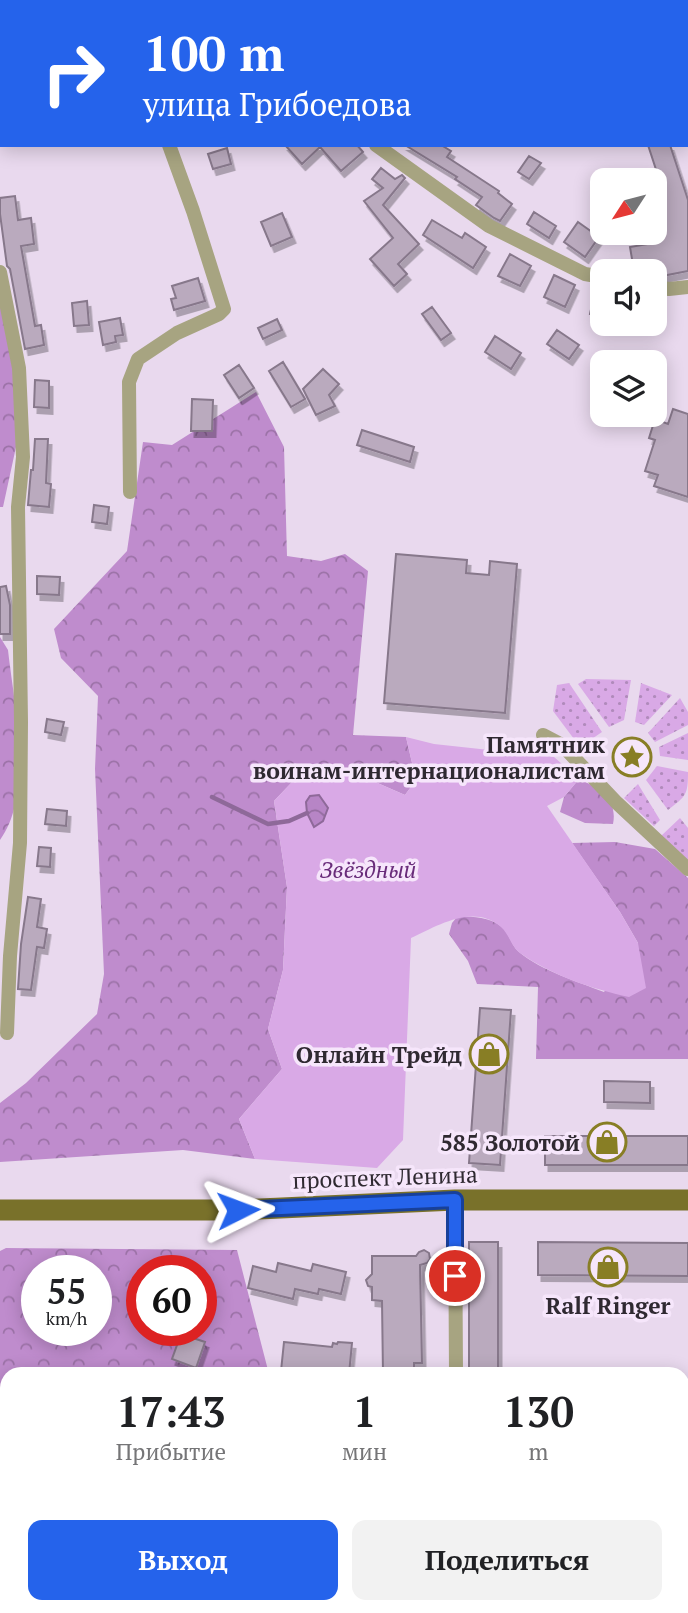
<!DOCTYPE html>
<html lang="ru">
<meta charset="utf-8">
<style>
:root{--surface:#fff;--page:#f2f2f2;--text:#202124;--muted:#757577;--accent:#2563eb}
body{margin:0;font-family:"PT Serif",serif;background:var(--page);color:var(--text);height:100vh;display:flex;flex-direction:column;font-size:26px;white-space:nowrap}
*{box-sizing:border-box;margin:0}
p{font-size:23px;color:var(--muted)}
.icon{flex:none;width:38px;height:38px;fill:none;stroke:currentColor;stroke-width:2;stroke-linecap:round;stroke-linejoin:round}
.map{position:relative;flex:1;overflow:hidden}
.drawer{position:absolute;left:0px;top:1367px;width:690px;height:247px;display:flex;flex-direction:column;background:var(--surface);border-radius:21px 21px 0 0;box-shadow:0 4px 18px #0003}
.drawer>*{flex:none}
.top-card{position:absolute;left:0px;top:0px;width:690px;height:147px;box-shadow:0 4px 18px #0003;background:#2563eb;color:#fff;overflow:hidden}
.needle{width:46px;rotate:234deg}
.fabs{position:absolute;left:590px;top:168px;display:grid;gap:14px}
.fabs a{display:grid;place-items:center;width:77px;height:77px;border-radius:14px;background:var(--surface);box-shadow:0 4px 18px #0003;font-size:35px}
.speed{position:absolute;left:21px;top:1255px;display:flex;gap:14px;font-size:35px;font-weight:700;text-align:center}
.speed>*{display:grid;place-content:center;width:91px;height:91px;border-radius:50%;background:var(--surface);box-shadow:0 4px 18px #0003;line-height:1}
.speed small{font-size:18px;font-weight:400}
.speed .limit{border:10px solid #d22;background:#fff;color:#111}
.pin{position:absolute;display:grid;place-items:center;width:60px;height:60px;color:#fff;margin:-30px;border:4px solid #fff;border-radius:50%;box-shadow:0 2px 7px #0007}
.me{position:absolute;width:77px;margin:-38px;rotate:87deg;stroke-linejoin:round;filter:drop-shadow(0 0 5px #0008)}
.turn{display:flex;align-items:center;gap:24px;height:147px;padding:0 28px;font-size:32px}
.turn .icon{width:91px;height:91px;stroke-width:2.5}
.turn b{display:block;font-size:49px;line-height:60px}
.eta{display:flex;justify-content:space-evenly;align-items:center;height:119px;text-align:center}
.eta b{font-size:42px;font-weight:700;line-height:49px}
.action{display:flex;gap:14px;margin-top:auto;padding:14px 28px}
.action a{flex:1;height:80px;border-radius:14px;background:var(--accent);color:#fff;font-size:28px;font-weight:700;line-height:80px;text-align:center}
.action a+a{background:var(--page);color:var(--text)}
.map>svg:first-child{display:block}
.grass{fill:url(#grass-dots)}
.forest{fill:url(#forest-crowns);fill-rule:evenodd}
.park{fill:#d9a9e6}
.water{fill:url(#water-waves);stroke:#8e6999;stroke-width:2}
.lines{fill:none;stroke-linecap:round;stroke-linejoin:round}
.stream{stroke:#8e6999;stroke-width:4.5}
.building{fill:#baaabe;stroke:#87788b;stroke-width:2;filter:url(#shadow)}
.street{stroke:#a7a481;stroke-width:14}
.primary{stroke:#79712a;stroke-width:21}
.route-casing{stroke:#184099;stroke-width:18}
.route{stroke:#2563eb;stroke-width:12}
.labels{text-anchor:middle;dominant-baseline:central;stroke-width:7;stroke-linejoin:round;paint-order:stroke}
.poi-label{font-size:23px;font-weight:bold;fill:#2f2931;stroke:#f6e6fb;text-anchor:end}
.park-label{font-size:23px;font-style:italic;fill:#692c7a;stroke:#f6e6fb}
.street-label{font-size:23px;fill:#2f2931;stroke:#f6e6fb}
</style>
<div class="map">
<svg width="688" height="1613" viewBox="0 0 688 1613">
<defs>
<pattern id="grass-dots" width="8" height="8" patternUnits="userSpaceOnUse" patternTransform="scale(1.75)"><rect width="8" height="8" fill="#d9a9e6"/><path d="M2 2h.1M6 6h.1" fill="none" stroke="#b08abb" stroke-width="1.8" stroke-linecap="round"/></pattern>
<pattern id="forest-crowns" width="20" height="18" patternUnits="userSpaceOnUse" patternTransform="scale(1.75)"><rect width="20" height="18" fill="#bf8ccd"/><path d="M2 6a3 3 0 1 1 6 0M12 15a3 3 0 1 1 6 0" fill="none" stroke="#9c72a7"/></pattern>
<pattern id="water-waves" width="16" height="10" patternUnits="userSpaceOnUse" patternTransform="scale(1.75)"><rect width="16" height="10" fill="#b785c6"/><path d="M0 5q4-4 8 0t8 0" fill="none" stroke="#956da1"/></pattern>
<filter id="shadow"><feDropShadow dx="3.5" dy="6" stdDeviation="0" flood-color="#0004"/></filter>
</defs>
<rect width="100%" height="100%" fill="#e9d9ee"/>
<path class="grass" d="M586,679L631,680L624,720L609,727L578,684Z
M569,683L602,732L580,747L553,711L557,685Z
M641,683L672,695L644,725L635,722Z
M680,698L688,712V725L655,742L648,733Z
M688,733V760L660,756L659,747Z
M657,766L688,772C688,795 686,796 668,810L646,780Z
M638,784L660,820L654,826L624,798Z
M680,818L688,828V862L661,836Z"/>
<path class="forest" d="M0,287L15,368L16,447L3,507H0Z
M256,392L284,447L287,556L321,561L345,554L368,571L353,735L406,737L416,780L405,795L350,771L293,781L274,801L287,887L283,970L268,1029L282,1069L239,1119L255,1159L183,1150L0,1162V1103L26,1083L97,1014L104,974L95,769L98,696L61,658L54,629L127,551L143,442L172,445Z
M0,637L8,650C14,705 34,793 0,840Z
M579,779C599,788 618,799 613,824L585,823L560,812L564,797Z
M615,842L655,849L688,878V1059H536L538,987L477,984L468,961L449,934L452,923L457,917C472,916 493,917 504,929C510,936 512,946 519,952C542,971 576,981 604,992L638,943L620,912L572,843Z
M6,1248L237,1250L269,1374H7V1606H331L332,1613H0V1251ZM37,1270H96V1330H37ZM142,1270H201V1330H142Z"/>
<path class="park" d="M406,737L434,744L554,757L579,779L564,797L547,806L620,912L638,943L646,988L629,997C592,989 551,975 520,953C511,946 509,934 501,927C474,903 437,926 411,938L403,1140L377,1168L255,1159L239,1119L282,1069L268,1029L283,970L287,887L274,801L293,781L350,771L405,795L416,780Z"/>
<path class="water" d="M319,795L328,808L323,821L314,827L307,813L306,802L310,796Z"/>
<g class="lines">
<path class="stream" d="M212,797L268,824L289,821L307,813"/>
</g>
<path class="building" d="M285,145H357L363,152L341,171L320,147L302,164Z
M405,145H441L451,151L447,157L499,191L498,193L512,204L500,221L494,218L476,205L482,197L455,179L457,177Z
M648,145H670L688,200V271L657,277L656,271H634L630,247L654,243V191L662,188Z
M227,148L231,164L213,169L208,154Z
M529,156L541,163L529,179L518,172Z
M381,168L395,179L402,175L405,178L383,205L419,244L398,264L407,274L394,286L370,259L393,238L364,201L383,188L372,179Z
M15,196L18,220L31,218L34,244L21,246L35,326L41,325L44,345L25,349L10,269L7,266L0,214V198Z
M534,212L556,226L549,238L527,224Z
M282,213L292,237L271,246L261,222Z
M432,220L462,238L465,233L486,247L473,268L423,235Z
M578,222L599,237L585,257L564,242Z
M510,254L531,266L520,286L498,276Z
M554,275L575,285L565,307L544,297Z
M198,278L205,301L174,310L171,299L176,298L172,286Z
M596,286H602V317L590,314Z
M87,301L89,325L74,326L72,303Z
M432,307L451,333L441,340L422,314Z
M120,318L123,335L115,336L116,342L103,345L99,322Z
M277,319L282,330L263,339L258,328Z
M557,330L579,345L569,359L547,344Z
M495,336L521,353L511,369L485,352Z
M283,362L305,399L291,407L269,371Z
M239,365L254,388L239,398L224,375Z
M323,369L339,384L329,395L335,406L316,415L303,389Z
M35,380L49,381V408L34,407Z
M192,399L213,400L212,431H191Z
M673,409L688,414V497L654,486L658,475L645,471L655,440L649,438L655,419L668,424Z
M362,430L414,447L410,462L357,445Z
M35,439H48L46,483L51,484L49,507L28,505L31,470H33Z
M94,505L109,507L107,524L92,522Z
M396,554L467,560L466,573L489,575L490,561L517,564L505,713L384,703Z
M37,576L60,577L59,595L37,594Z
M6,586L10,605V634H0V587Z
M47,719L64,722L61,735L45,732Z
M47,809L67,811L66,826L45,824Z
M39,847L51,848L50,867L37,866Z
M28,897L41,899L37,927L47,929L44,948L37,947L31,990L18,989L21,944Z
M480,1008L511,1010L500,1165L469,1163Z
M604,1081L650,1082V1103L604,1102Z
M545,1136H688V1165H545Z
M469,1242H498V1374H469Z
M538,1242L688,1243V1276L538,1275Z
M424,1250L429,1253L430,1259L427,1263L420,1265L422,1363H414V1373L383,1374L382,1301L372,1300V1287L368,1286L366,1280L372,1274V1256H416L419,1252Z
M278,1263L311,1271L313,1264L346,1272L341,1294L319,1289L318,1294L295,1289L293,1299L248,1288L253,1266L276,1272Z
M181,1334L205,1342L196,1368L172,1359Z
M284,1342L332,1347L333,1343L337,1344L338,1342L352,1343L349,1374L281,1371Z"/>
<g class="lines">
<path class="street" d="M49,0L51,2
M255,0L256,2
M660,0L661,2
M0,1L1,0
M688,102V103
M376,145L489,226L585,274L602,277
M0,272L19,368L23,457L18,507L21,722L20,843L10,956L7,1033
M654,287L669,289L688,287
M130,492L129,382L138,359L177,333L219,314L224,309L193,211L169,145
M543,735L562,745L617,803L688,869
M455,1200L456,1374
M682,1594L688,1593
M543,1606L544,1613
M453,1613L454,1606"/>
<path class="primary" d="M0,1210H238L455,1200H688"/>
</g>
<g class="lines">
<defs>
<path id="route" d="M238,1210L455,1200V1276"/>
</defs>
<use href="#route" class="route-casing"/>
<use href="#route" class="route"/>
</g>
<defs>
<symbol id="sight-ring" viewBox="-11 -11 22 22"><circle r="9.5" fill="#f6e6fb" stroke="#887e25" stroke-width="1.5"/><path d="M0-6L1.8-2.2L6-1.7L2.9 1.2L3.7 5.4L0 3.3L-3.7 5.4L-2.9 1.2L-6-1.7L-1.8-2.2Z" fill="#887e25"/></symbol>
<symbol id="shop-ring" viewBox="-11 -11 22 22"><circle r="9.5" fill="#f6e6fb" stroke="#887e25" stroke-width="1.5"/><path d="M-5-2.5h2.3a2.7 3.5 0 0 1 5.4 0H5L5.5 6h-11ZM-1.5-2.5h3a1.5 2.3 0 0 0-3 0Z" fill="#887e25"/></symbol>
</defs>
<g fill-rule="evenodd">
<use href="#sight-ring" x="610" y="735" width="44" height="44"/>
<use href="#shop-ring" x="467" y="1032" width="44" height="44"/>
<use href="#shop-ring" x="585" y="1120" width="44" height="44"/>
<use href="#shop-ring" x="586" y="1245" width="44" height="44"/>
</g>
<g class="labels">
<g class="poi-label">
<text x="605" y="744">Памятник<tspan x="605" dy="26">воинам-интернационалистам</tspan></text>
<text x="462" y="1054">Онлайн Трейд</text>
<text x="580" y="1142">585 Золотой</text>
<text x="608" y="1305" text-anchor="middle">Ralf Ringer</text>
</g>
<g class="park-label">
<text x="368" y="869">Звёздный</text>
</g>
<g class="street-label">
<text transform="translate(385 1177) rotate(-2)">проспект Ленина</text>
</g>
</g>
</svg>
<div class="fabs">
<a><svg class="needle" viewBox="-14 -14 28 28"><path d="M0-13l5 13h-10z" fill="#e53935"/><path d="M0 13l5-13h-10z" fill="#757577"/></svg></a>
<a><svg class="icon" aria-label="sound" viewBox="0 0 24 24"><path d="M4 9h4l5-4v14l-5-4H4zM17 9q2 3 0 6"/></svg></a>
<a><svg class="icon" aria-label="layers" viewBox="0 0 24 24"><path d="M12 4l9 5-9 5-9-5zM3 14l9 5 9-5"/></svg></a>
</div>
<div class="speed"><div>55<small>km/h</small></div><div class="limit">60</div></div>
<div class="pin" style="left:455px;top:1276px;background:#d93025"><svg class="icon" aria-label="arrive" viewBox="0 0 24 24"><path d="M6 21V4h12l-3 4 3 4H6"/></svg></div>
<svg class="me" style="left:238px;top:1210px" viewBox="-20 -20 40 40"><path d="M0-17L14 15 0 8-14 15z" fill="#2563eb" stroke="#fff" stroke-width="4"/></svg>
<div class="top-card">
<div class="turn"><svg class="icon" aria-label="right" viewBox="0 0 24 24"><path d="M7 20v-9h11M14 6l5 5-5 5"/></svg><div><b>100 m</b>улица Грибоедова</div></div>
</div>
<section class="drawer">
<div class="eta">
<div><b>17:43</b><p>Прибытие</p></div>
<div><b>1</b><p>мин</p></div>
<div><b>130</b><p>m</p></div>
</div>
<div class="action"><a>Выход</a><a>Поделиться</a></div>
</section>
</div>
